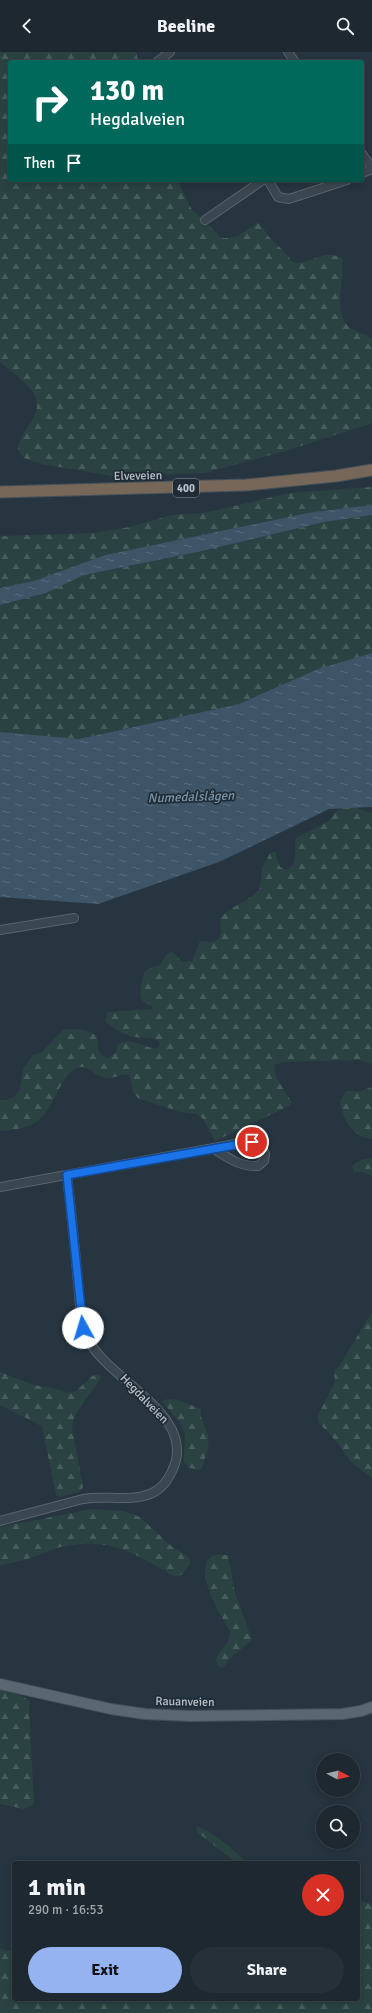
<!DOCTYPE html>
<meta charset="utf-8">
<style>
:root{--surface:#1d2830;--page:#253038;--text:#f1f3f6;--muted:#a0a6ab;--line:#3b444c;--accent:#95b2f1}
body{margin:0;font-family:Signika,sans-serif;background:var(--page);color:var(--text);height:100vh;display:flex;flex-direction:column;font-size:15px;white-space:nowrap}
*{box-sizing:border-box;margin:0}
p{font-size:13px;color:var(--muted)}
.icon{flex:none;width:22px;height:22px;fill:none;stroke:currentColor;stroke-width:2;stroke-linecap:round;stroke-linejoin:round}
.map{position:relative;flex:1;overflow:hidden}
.details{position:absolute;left:12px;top:1809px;width:348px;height:140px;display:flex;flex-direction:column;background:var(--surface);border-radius:4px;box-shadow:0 2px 10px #0003,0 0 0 1px var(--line)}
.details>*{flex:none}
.guide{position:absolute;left:8px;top:8px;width:356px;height:122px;border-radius:4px;box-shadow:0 2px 10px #0003,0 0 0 1px var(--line);background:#00695c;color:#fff;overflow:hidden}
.needle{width:26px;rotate:97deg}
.fabs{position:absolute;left:316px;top:1701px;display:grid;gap:8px}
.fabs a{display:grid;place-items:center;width:44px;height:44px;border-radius:50%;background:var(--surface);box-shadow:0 2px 10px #0003,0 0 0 1px var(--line);font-size:20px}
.pin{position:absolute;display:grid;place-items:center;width:34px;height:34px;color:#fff;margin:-17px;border:2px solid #fff;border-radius:50%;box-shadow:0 1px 4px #0007}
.me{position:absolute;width:44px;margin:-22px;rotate:354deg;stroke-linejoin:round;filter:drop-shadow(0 0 3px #0008)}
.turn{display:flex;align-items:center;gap:14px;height:84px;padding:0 16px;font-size:18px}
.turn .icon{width:52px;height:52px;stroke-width:2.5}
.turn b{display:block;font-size:28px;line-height:34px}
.then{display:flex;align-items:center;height:38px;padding:0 16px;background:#0003;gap:8px;font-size:15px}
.round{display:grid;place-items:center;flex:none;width:42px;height:42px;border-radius:21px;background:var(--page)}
.head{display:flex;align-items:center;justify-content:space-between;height:68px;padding:0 16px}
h1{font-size:24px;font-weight:700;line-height:30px}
.action{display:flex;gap:8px;margin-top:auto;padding:8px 16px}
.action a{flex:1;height:46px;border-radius:24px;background:var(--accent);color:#111;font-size:16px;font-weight:700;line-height:46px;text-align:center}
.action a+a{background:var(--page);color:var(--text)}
header{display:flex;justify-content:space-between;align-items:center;height:52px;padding:0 16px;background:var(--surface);font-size:18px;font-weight:700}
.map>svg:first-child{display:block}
.forest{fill:url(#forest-firs)}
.water{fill:url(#water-ripples)}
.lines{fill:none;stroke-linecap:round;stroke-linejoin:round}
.minor-casing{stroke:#59646d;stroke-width:10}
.major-casing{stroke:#455059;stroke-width:12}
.highway-casing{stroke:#46515a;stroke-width:13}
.minor{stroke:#3b4750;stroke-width:8}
.major{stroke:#5a6670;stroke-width:10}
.highway{stroke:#766759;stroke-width:11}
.route-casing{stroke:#114b97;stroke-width:10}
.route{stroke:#1a73e8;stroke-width:7}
.labels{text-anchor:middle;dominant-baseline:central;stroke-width:3.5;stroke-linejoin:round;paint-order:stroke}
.shield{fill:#202c35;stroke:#8a949d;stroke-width:1}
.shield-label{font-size:11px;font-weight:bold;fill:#b8c1ca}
.street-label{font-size:12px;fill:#b8c1ca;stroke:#202c35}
.water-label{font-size:13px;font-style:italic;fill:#7a96ab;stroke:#202c35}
</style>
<header><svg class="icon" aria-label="back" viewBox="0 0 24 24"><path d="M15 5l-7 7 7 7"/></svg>Beeline<svg class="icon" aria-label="search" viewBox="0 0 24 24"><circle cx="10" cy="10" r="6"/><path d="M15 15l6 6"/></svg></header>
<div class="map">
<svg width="372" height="1961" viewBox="0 0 372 1961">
<defs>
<pattern id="forest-firs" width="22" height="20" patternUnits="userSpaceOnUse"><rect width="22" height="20" fill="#2a4342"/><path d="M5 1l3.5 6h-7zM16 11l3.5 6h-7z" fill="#475c5c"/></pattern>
<pattern id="water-ripples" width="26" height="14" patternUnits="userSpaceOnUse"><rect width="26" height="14" fill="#3e5568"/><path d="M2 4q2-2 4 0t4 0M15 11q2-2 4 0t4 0" fill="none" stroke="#586c7c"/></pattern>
</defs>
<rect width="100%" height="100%" fill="#273540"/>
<path class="forest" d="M0,0H136L139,10H10V128H177L192,158L222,186H230L238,184L258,171C265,175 264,181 270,186C278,194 286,200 292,210C310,215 324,194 342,207C345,225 333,258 347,273C354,280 365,281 372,287V371L286,399L204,421L113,424L41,412L24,406L18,397C22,380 27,378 34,365C47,340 15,324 0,310Z
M372,435V453L313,460L105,503L34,529L0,536V484L92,481L130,475L172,463L204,461L290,441Z
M372,463V601L318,617L239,652L78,687L0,680V553L46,541L84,523L202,499L324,470Z
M346,753L372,761V1012L359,1008L283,1010L274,1013L276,1025L291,1049V1053L215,1089L203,1067L197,1062L180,1060L138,1046L133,1040L130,1023C122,1021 115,1027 106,1026C97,1025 89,1014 81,1015C61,1016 55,1059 36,1070C25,1077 12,1078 0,1079V1048H6L14,1045L20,1037L23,1017L33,1003L42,1000L63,978C74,976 87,977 97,984L98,998L101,1003L108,1006C115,1003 117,1000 117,993C130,983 144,997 158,996L160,990C150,982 141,988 130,984C121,981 111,975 105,969L108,960L153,957L151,953C148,952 142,951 141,946C139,939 142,924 146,918L160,913L166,903L172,899L182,910L192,909L200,889L212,890L218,888L221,880L220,866C232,852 249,851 260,836L262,816L270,801L275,800L280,815L285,818C300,812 293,799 296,786L329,769L335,761Z
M372,1035V1087C352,1085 343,1068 340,1049L346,1039H360Z
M372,1106V1124L362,1120H354L352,1115C358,1107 363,1108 372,1106Z
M372,1260V1426L352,1411L336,1389L319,1371L317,1365L335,1330L334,1318L338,1316Z
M0,1320L34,1333L57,1337L66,1341L75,1340L92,1324L99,1322L101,1326C91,1343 74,1356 72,1376L83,1435L81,1439L60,1445L56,1443L42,1374L0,1353Z
M168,1347L178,1348L201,1357C199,1366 206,1375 208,1384C210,1396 205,1407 201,1418L189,1416L184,1410L185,1383L180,1371L162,1349Z
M92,1457L123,1459L140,1465L170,1493L190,1506V1512L183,1522L176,1525C134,1502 112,1484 61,1495C52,1497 42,1502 33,1505C22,1509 11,1511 0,1513V1475Z
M215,1503H228L235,1541L252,1588L230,1606L223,1616L218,1614C211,1601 232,1594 230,1579C221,1564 189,1513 215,1503Z
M0,1638L20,1643L30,1649L29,1658L34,1752L24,1757L0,1752Z
M196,1775C207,1774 239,1803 248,1811H237L197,1780Z
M358,1848L372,1852V1961H0V1897L14,1899V1947H358Z"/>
<path class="water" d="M372,453V463L324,470L202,499L84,523L46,541L0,553V536L34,529L105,503L313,460Z
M372,601V755L329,757L219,810L98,852L0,845V680L79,687L239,652L318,617Z"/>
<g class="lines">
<defs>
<path id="minor" d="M288,0L295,10
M157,10L170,0
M362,102L372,116
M362,121L372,117
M268,128L278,145L289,147L347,128
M205,168L263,128
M0,878L74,866
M0,1135L241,1091L252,1090L260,1092L265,1102L264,1109L258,1114C241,1115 228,1106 214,1097
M0,1469L83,1447C105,1443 129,1450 150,1442C161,1438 167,1430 172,1419C200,1362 105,1328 87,1285C80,1269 80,1249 78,1231C75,1195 71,1159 67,1123"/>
<path id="major" d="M0,1632L111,1657L145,1662L190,1664L342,1662L361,1659L372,1655"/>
<path id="highway" d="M0,440L246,433L336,424L372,418"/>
</defs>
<use href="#minor" class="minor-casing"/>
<use href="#major" class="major-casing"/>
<use href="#highway" class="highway-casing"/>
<use href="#minor" class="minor"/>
<use href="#major" class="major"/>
<use href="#highway" class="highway"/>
</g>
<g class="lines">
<defs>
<path id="route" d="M83,1276L67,1123L252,1090"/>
</defs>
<use href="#route" class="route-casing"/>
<use href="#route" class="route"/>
</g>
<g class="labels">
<rect class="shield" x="173" y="427" width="26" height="18" rx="3"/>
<g class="shield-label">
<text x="186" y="436">400</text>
</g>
<g class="street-label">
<text transform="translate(138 424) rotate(-1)">Elveveien</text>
<text transform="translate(144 1347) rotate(46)">Hegdalveien</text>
<text transform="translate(185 1650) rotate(1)">Rauanveien</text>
</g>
<g class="water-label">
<text transform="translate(191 745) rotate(-2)">Numedalslågen</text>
</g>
</g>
</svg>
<div class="fabs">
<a><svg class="needle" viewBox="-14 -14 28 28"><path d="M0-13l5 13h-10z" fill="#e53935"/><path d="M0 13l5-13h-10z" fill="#a0a6ab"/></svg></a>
<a><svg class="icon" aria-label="search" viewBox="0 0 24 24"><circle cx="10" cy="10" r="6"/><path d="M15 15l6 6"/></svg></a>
</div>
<div class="pin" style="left:252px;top:1090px;background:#d93025"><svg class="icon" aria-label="arrive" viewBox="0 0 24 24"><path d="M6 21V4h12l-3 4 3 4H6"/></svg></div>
<svg class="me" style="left:83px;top:1276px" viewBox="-20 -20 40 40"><circle r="19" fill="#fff"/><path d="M0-13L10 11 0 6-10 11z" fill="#1a73e8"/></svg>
<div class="guide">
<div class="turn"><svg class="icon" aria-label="right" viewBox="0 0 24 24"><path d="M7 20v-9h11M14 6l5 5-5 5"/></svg><div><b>130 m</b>Hegdalveien</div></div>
<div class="then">Then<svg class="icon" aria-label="arrive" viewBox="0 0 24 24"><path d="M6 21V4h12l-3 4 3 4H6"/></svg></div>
</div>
<section class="details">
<div class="head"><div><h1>1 min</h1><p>290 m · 16:53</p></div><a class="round" style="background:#d93025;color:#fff"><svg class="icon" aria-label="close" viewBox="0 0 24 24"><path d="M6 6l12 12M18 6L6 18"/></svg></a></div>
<div class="action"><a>Exit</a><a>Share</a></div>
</section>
</div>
